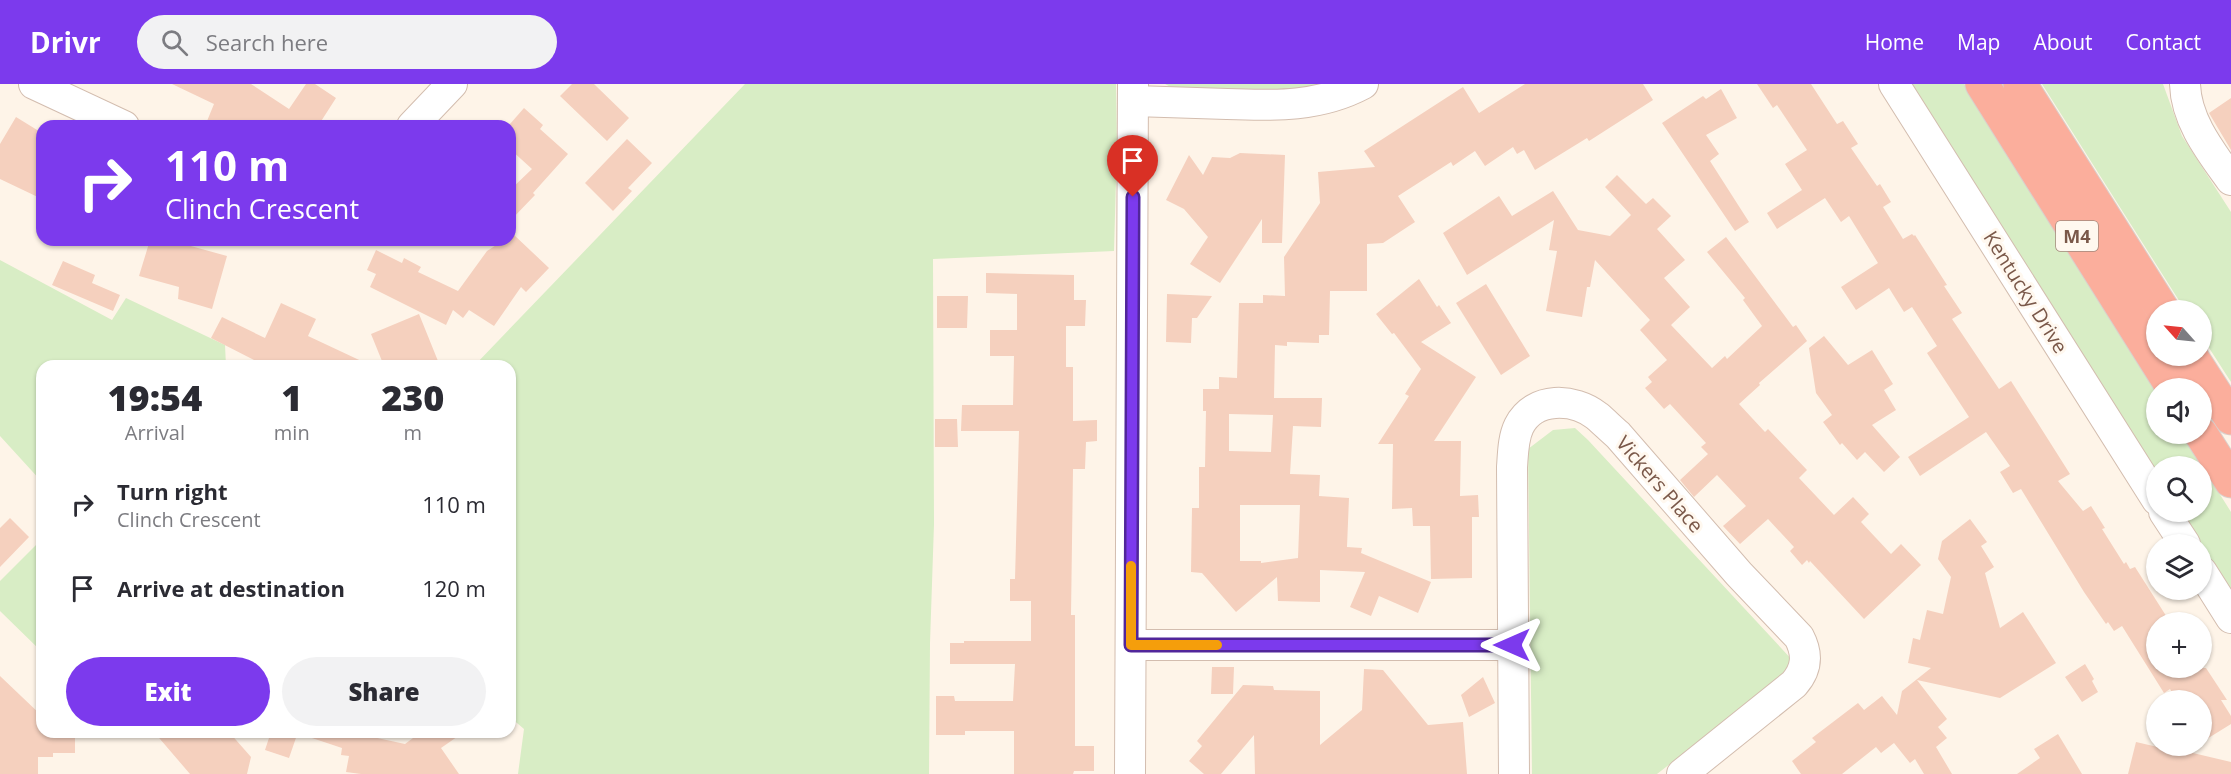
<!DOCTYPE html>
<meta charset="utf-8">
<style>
:root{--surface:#fff;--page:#f2f2f3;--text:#2b2b33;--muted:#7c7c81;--accent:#7c3aed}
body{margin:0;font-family:"Open Sans",sans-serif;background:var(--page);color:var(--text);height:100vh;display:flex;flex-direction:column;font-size:22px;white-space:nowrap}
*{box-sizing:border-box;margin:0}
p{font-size:20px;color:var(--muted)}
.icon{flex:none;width:33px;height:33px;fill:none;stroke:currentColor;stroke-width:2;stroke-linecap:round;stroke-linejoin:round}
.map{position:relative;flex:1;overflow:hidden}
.panel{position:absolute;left:36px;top:276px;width:480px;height:378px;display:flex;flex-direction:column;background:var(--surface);border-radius:18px;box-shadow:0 2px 4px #0004}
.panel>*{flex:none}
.banner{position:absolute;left:36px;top:36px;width:480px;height:126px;border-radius:18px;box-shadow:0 2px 4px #0004;background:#7c3aed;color:#fff;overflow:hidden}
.needle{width:39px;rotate:297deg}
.buttons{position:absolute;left:2146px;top:216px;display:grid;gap:12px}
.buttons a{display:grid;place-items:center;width:66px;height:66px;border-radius:50%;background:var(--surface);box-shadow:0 2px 4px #0004;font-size:30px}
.pin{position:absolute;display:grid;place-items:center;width:51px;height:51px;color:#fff;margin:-62px -26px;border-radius:50% 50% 50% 0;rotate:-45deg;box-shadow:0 0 6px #0007}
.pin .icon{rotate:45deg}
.me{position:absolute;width:66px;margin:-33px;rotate:270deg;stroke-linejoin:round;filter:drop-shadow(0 0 4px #0008)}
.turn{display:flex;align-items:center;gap:21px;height:126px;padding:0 30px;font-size:27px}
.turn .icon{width:78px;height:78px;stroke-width:2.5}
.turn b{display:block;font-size:42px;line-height:51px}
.eta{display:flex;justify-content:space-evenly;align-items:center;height:102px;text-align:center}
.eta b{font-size:36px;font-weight:800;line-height:42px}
.button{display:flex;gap:12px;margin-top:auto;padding:12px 30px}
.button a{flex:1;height:69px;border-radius:36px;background:var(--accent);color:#fff;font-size:24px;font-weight:800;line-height:69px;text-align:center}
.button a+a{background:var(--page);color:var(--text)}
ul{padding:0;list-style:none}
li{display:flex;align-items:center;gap:18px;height:84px;padding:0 30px}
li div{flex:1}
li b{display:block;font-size:22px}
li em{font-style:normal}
header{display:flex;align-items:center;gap:36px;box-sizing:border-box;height:84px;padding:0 30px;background:var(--accent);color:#fff}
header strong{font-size:28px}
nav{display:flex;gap:33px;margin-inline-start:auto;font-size:21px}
.search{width:420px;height:54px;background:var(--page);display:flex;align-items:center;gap:15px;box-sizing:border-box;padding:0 21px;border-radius:33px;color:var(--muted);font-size:22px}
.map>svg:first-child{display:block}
.green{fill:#d8edc5}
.building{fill:#f5d0be;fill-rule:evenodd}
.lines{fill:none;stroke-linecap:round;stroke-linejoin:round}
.minor-casing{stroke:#d3bdaf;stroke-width:32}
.highway-casing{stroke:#dad0cc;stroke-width:35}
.minor{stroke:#fff;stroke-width:30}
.highway{stroke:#fbae9c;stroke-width:33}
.route-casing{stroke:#51269a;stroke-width:15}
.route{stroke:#7c3aed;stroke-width:10}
.slow{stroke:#f59e0b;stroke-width:10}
.labels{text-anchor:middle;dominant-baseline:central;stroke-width:6;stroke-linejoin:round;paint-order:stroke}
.shield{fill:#fff8ef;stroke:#a2887b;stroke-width:1.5}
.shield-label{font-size:18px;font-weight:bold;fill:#7a5849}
.street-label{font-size:20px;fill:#7a5849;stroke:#fff8ef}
</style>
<header>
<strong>Drivr</strong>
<div class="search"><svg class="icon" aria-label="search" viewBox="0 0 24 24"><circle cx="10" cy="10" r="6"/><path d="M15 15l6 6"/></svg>Search here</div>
<nav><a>Home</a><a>Map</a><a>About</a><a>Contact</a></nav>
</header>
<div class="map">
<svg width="2231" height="690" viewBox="0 0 2231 690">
<rect width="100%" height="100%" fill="#fef4e8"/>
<path class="green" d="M745,0H1116L1117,60L1114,167L933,175L934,440L930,559L929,690H518L524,645L510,633V282H474Z
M1165,0H1336L1324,5L1182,9Z
M1908,0H1964L2157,309V350H2182L2231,428V510L2202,464V460H2200L2179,428H2202V382H2157V393Z
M2042,0H2163L2182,52L2231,128V298L2202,253V226H2185Z
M0,176L112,236L126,214L225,261L226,282H42V398L0,352Z
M1575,344L1588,356L1795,579L1772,601L1657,690H1532L1528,365L1553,346Z
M42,455V568L0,527V497Z"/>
<path class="building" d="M172,0H251L289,25L306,0H315L336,14L318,42H205L214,20Z
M572,0H594L629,34L607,57L560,12Z
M1525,0H1643L1653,16L1589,57L1587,54L1535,86L1524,66L1517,70L1513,63L1485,82L1475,67L1453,82L1451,78L1398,112L1415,138L1383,159L1367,160V207H1330L1329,251H1319V259L1287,258V262L1275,261L1274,314H1322L1321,343L1293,342L1290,390L1320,391L1319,412L1349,414L1347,463L1362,464L1361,469L1431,498L1418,529L1379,512L1371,532L1350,523L1365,488L1320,486V518L1278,517L1277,493L1236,528L1202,489L1191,488L1192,424H1199V383H1205L1206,327H1203V305H1219V293L1237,294L1239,219H1263V211L1285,212L1284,173L1320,119L1318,88L1375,83L1364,67L1463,3L1479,29ZM1229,330L1273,331L1271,368L1229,367ZM1240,421H1300L1298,474L1261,479V477H1240Z
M1757,0H1811L1837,40L1843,37L1858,60L1851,64L1877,102L1880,100L1891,118L1883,123L1903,155L1912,150L1914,152L1915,151L1947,201L1944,202L1962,229L1952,235L1999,305L2011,297L2070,390L2058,397L2083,427L2091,422L2105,444L2102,445L2124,480L2126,478L2130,485L2135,483L2170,538H2157V584H2206L2227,616H2221L2231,632V640L2202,658V616H2177L2170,605L2164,609L2122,542L2114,547L2108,538L2106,540L2084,508L2021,405L2013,409L2000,388L2010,382L1986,348L1920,392L1908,373L1969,333L1927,269L1937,262L1912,223L1904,228L1889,204L1856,226L1841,203L1878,179L1849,132L1841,138L1825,114L1777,145L1767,129L1802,106L1785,80L1807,66L1777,21L1773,24Z
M1721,5L1737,34L1706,51L1719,70L1710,77L1749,138L1735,147L1662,39L1703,12L1706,15Z
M2231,14V66L2209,29Z
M524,24L543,41L540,45L568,70L533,109L535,111L510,137V106L532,85L510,65V40Z
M16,33L42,49V115L0,95V60Z
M627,55L652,79L628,104L632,107L613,127L585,99Z
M1240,69L1285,71L1282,159H1262V135L1220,199L1190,180L1208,153L1184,125L1166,116L1189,71L1203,91L1212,73L1230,74Z
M1617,91L1646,120L1653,114L1671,132L1657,145L1685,176L1664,194L1690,223L1671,241L1712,284L1725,272L1727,275L1762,242L1743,216L1745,214L1707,168L1726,153L1793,243L1796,241L1807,257L1759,299L1760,301L1739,320L1765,348L1768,345L1807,386L1799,394L1834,431L1853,413L1869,430L1861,438L1891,470L1901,460L1921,481L1864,535L1810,477L1809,479L1807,476L1802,481L1790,467L1794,463L1768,435L1740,460L1723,442L1746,422L1717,391L1694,413L1680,396L1708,370L1701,363L1706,359L1670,320L1664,325L1645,304L1652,298L1648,293L1667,276L1640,246L1650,236L1595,176L1590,203H1587L1582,233L1546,227L1557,167L1549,166L1554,136L1467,191L1443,149L1499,112L1512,132L1553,107L1578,146L1610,152L1631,131L1605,103Z
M513,150L549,184L526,208L521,203L494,242L469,226L463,234L453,226L446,241L370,203L376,190L367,186L376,166L402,179L404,174L421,183L418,188L458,207L487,167L504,156H510V152Z
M150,156H169L227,172L212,225L178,215L179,203L139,192Z
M63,177L95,191L92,199L120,211L113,227L52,201Z
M986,189L1074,191V216H1086L1085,242H1066V283H1073V337L1097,336V357L1086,358L1085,385H1073L1071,531H1075V662H1094V687H1074L1073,690H1014V647H965V651H936V612H954L955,617H1013L1015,580H950V559H964V557H1031V517H1010V495H1015L1019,347H961L962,321H1013L1014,272H990V246H1017V210L986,209Z
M1419,195L1437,223L1439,221L1451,239L1421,258L1476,293L1434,357H1461L1460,412L1478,411L1479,433H1472V494L1431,495L1430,442H1413L1412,424L1392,425L1393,360H1378L1409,312L1405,310L1421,285L1394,249L1392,250L1376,230Z
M1486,200L1530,272L1501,291L1456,219Z
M1167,210L1212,212L1197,234H1192L1191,259L1166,258Z
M937,212H968L967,244H937Z
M281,219L316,235L308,252L372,282H252L254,276L211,254L222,233L265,254Z
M419,230L440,282H384L371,250Z
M1824,252L1848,281L1872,266L1893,300L1884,306L1896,326L1872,341L1900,373L1884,388L1865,368L1857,376L1842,359L1840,361L1823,338L1832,331L1816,309L1809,264Z
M935,335H957L958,363H935Z
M10,434L29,453L0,483V444Z
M1970,435L1987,458L1981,462L1994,483L1985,489L2000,544L2023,528L2056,579L2000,614L1917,596L1947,635L1938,643L1947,654L1936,663L1952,690H1924L1915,675L1910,679L1894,659L1881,669L1876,663L1842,690H1801L1792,677L1816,658L1812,654L1858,619L1864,626L1882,612L1897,631L1902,607L1931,584L1908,579L1913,554L1920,556L1927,526L1943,530L1951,493L1938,475L1942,457Z
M2085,580L2094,595L2092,597L2098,608L2082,618L2065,593Z
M1212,583H1234L1233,610H1211Z
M1364,585L1383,586L1428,641L1463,638L1467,690H1255L1254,651L1221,690H1204L1189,677L1202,662L1197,657L1243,601L1273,602L1274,606L1320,607V661L1362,626Z
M0,592L42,632V648H75V669H53V673H38V690H0Z
M1483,593L1495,619L1469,633L1461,611Z
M154,648H229L251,673L247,690H190Z
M271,648H298L289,674L265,666Z
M307,648H369L368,652L405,660L421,648H464L441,664L459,690H361L346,688L349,672L341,671L342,664L306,652Z
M2058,650L2082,690H2017L2040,674L2034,665Z
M2136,658L2175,667L2176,665L2231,678V690H2128Z"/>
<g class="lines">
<defs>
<path id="minor" d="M34,0L124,42
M1894,0L2157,416
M2185,0C2186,37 2211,68 2231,96
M1134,17C1165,18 1196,19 1227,20C1275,22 1320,23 1363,0
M412,42L452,0
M2164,428L2185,460
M2202,488L2231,534
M1131,561H1512
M1130,690L1133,0
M1514,690L1512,383C1513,370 1513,354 1519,342C1534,312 1574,314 1597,332C1604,338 1611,345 1618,351L1739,490L1799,553C1808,570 1807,585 1794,600L1682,690"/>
<path id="highway" d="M1982,0L2173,304
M2020,0L2163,226
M2191,272L2231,334
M2201,350L2231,397"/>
</defs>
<use href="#minor" class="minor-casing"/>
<use href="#highway" class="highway-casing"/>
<use href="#minor" class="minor"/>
<use href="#highway" class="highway"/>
</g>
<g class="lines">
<defs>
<path id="route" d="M1133,113L1131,561H1512"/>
</defs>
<use href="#route" class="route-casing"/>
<use href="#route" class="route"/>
<path class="slow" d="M1131,482V561H1217"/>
</g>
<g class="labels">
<rect class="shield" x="2056" y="137" width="42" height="30" rx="4.5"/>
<g class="shield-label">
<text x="2077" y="152">M4</text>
</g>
<g class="street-label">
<text transform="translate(2026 208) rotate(58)">Kentucky Drive</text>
<text transform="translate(1660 400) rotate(49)">Vickers Place</text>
</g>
</g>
</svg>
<div class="buttons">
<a><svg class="needle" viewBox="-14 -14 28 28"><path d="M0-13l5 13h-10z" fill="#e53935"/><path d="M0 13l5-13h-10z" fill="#7c7c81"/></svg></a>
<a><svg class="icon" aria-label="sound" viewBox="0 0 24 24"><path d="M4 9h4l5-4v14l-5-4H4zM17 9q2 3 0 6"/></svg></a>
<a><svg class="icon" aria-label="search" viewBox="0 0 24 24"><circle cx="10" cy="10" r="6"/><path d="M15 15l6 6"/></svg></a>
<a><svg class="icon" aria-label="layers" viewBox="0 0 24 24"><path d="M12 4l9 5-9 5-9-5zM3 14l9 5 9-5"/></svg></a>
<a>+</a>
<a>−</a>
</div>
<div class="pin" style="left:1133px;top:113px;background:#d93025"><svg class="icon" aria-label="arrive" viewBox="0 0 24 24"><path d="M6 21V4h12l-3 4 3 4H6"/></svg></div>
<svg class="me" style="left:1512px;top:561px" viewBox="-20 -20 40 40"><path d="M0-17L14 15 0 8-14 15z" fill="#7c3aed" stroke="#fff" stroke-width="4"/></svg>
<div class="banner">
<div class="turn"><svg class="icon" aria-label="right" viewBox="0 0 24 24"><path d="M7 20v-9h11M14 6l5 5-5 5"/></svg><div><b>110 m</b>Clinch Crescent</div></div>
</div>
<section class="panel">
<div class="eta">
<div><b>19:54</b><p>Arrival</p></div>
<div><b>1</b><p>min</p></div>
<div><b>230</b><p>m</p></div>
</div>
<ul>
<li><svg class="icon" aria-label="right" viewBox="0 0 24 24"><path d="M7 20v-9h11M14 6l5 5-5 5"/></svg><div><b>Turn right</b><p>Clinch Crescent</p></div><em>110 m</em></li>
<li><svg class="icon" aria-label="arrive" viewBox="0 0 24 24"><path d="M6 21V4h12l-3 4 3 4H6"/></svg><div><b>Arrive at destination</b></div><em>120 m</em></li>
</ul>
<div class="button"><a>Exit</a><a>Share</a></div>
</section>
</div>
